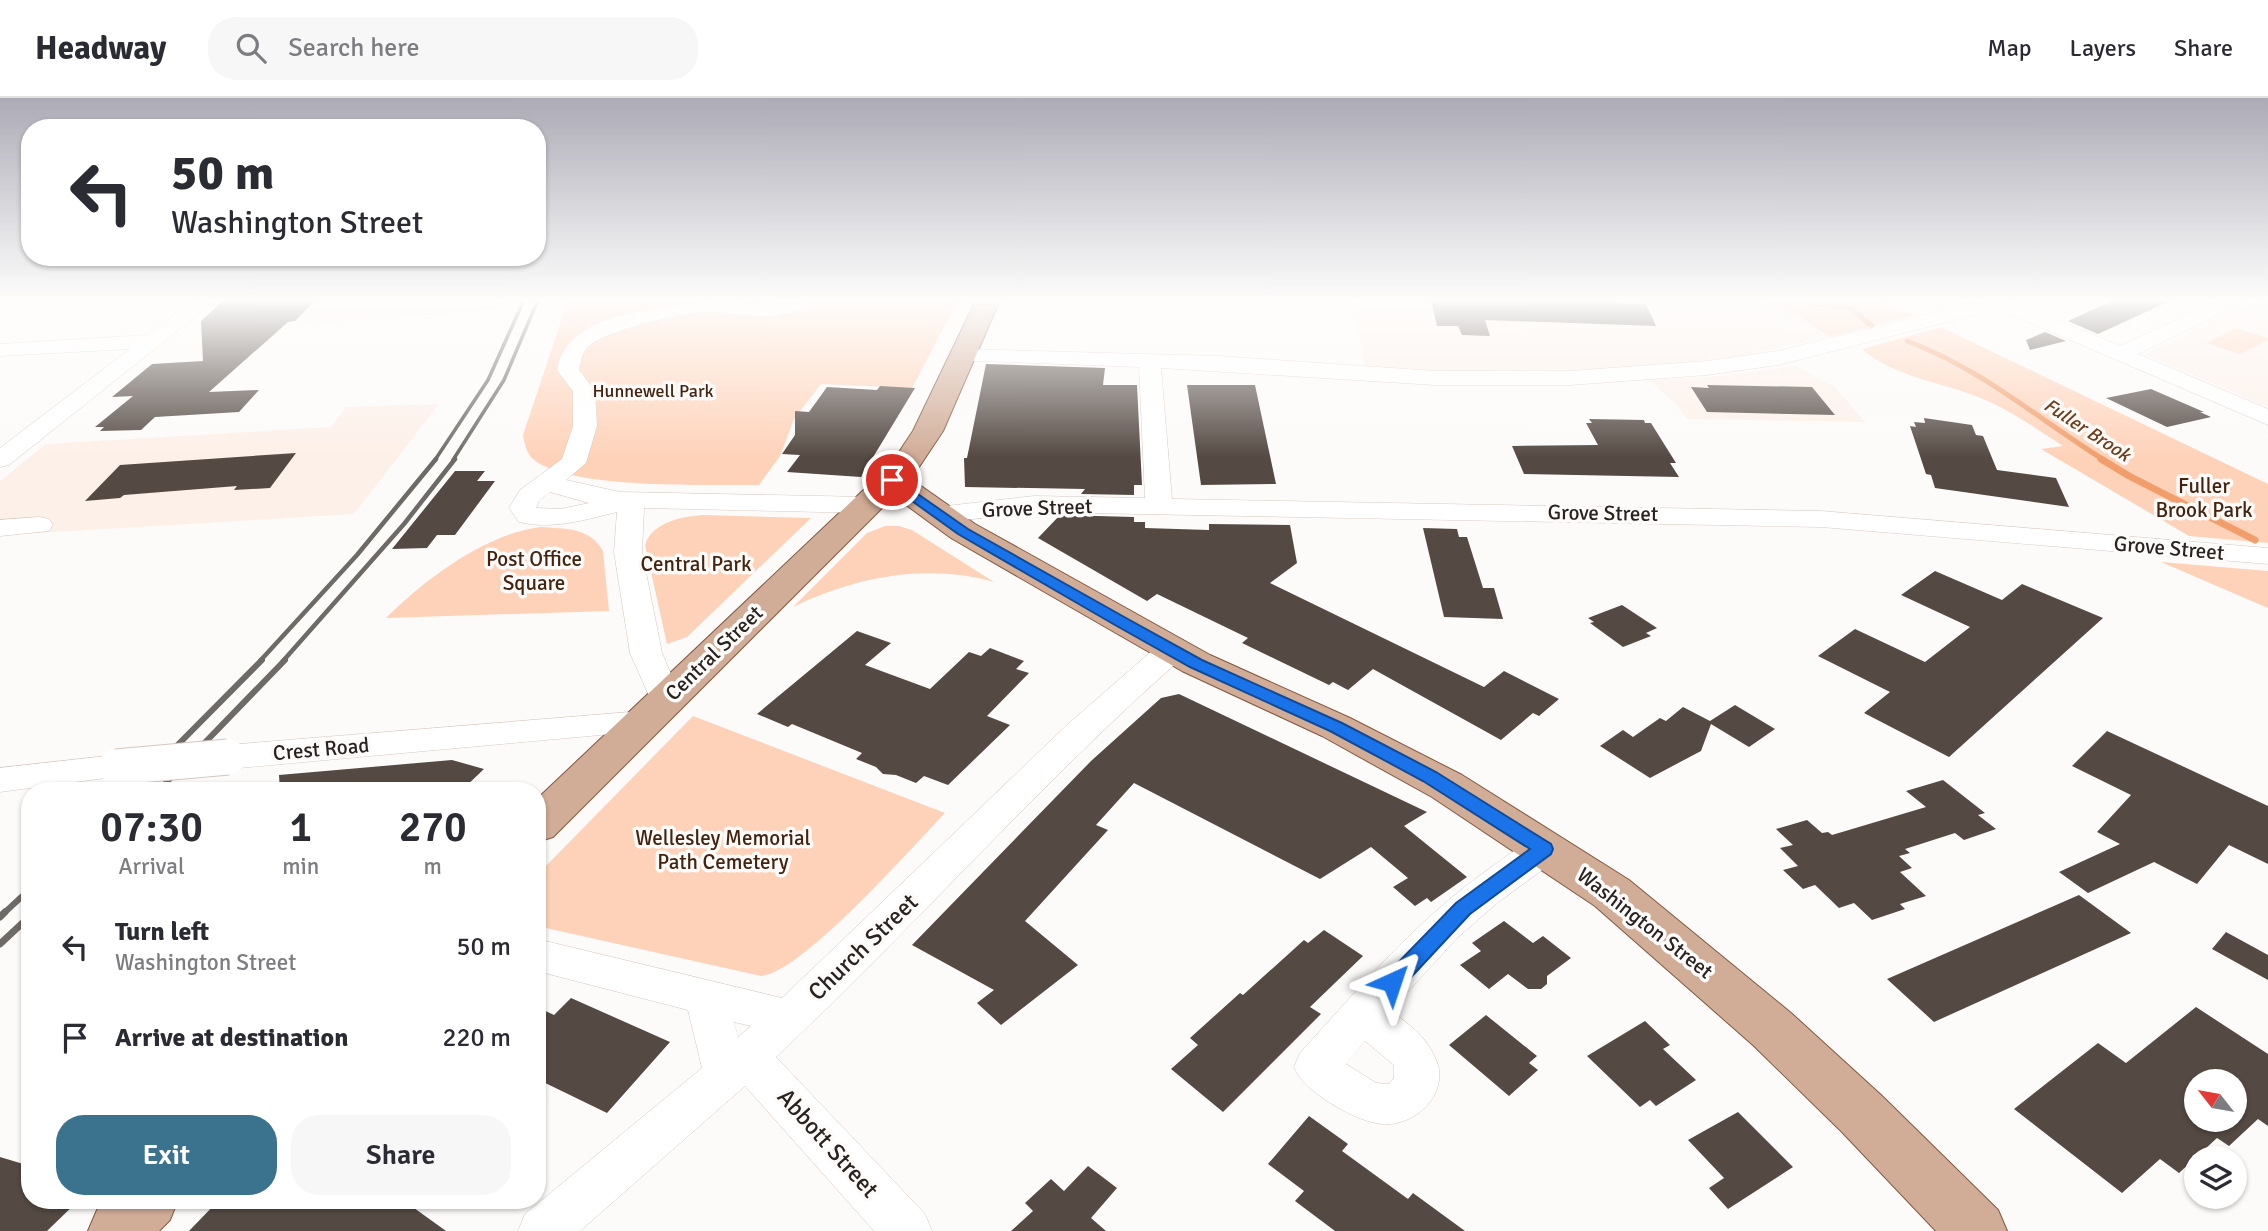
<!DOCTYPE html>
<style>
:root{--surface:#fff;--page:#f7f7f7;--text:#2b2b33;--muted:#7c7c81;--line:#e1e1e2;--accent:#3b728d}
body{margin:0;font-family:Signika,sans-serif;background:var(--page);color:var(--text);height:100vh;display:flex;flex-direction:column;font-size:26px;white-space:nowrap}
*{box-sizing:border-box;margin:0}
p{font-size:23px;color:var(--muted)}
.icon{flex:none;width:38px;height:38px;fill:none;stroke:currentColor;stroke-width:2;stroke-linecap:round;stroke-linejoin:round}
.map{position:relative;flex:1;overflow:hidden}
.panel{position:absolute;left:21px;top:684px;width:525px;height:427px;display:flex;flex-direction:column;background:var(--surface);border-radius:28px;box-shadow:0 2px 5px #0004}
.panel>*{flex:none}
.top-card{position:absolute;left:21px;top:21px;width:525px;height:147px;border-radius:28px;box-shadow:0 2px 5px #0004;background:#fff;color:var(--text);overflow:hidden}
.needle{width:46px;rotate:301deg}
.fabs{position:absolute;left:2184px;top:971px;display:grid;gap:14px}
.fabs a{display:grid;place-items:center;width:63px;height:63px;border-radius:50%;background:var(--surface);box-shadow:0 2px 5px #0004;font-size:35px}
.pin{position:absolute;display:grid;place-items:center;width:60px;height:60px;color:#fff;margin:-30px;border:4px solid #fff;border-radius:50%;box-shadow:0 2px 7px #0007}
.me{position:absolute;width:77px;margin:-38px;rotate:42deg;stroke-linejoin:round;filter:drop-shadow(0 0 5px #0008)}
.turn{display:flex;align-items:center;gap:24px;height:147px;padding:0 35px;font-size:32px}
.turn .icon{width:91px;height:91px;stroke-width:2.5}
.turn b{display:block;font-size:49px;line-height:60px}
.eta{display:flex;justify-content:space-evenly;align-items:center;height:119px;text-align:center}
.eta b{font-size:42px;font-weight:600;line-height:49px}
.cta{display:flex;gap:14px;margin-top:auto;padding:14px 35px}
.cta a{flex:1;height:80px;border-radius:28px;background:var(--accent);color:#fff;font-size:28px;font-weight:600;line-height:80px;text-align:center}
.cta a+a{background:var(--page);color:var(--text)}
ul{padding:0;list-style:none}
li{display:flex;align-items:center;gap:21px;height:91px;padding:0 35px}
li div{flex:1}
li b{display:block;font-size:26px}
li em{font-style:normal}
header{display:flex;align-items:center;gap:42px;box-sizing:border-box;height:98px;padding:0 35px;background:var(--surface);border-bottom:2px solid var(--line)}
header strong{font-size:33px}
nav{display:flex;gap:38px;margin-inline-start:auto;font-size:24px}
.search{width:490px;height:63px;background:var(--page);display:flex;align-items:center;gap:18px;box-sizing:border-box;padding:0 24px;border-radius:28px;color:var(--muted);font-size:26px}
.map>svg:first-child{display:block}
.built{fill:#fdf0e9}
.green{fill:#fed2b9}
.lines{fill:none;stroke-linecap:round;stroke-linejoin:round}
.stream-far1{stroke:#f29e6c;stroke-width:5}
.stream{stroke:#f29e6c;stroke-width:7}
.building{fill:#544943;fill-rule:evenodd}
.minor-casing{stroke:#d4c7bf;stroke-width:1}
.major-casing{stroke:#825840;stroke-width:2}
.minor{fill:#fff;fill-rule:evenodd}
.major{fill:#d1ac97;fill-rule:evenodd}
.rail-far3{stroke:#6e6a67;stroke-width:3.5}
.rail-far2{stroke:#6e6a67;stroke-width:4.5}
.rail-far1{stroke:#6e6a67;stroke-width:6}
.rail{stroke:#6e6a67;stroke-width:7}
.minor-bridge-casing{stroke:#d4c7bf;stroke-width:37;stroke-linecap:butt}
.minor-bridge{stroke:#fff;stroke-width:35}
.route{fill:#1a73e8;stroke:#114b97;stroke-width:2}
.labels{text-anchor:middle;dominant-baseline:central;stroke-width:7;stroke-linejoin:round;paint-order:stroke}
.far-park-label{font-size:18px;fill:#45240f;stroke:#fdfbf9}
.far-water-label{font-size:19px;font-style:italic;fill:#713b17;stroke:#fdfbf9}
.park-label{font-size:21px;fill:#45240f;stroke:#fdfbf9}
.street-label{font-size:21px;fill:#282320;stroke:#fdfbf9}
.near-street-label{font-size:24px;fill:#282320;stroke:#fdfbf9}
</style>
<header>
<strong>Headway</strong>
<div class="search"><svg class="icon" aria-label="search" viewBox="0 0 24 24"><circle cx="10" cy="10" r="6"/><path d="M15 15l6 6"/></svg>Search here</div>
<nav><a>Map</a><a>Layers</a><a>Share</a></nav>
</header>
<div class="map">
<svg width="2268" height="1133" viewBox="0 0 2268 1133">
<rect width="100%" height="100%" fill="#fdfbf9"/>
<path class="built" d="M322,202H505L501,212L300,226Z
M1354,202H1760L1800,219L1830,239L1729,260L1598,271L1459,273L1365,269Z
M2256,202H2268V309L2144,256Z
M1795,268L1835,289L1865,324L1687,321L1677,307L1649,282L1720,278Z
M439,306L354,416L21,436L33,424L0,426V383L46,346L331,329L346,309Z"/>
<path class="green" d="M568,202H958L912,290L821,286L794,321L780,358L759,387C712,386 561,393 530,358C526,352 524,344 523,337Z
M1760,202H1882L1914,217L1830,239L1800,219Z
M1941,229L2268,386V445L2189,438L2041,351L2063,348C2038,332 2010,312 1983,301C1944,284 1895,280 1862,251Z
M2236,230L2268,240V242L2240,256L2206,245Z
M704,417L811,420L687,539L667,546L645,447C652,424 683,418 704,417Z
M885,428H899L912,432L994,484C926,465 855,479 793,509L867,435Z
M541,429C565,431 590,429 603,453L609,513L386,520C424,482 486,435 541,429Z
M2161,464L2268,473V510Z
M693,618L945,715C912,749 802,875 761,878L537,828V777Z"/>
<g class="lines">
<path class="stream-far1" d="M1794,202L1850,210L1872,228
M1907,243C1982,271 2037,320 2104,362"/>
<path class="stream" d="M2101,361L2129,378L2255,442"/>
</g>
<path class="building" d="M224,202H316L295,223L288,224L209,294L259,292L239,314L155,319L141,332L100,333L104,329H95L133,298L112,299L152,266L203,263L201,223Z
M1431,202H1614L1619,205L1646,206L1656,228L1485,222L1490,238L1462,237L1458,228H1437Z
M2114,202H2172L2098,236L2068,223Z
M2045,234L2066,243L2030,252L2026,242Z
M986,266L1105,270L1103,287H1137L1142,387H1134V397L1081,396L1085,391L965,389L964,360H967Z
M1187,287H1255L1276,386L1201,387Z
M1707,287L1812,289L1835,317L1707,314L1691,289L1709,290Z
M880,288L915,290L861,379L787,374L800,357L782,356L795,337V313L809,314L827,289L877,292Z
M2151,291L2204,314H2200L2211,319L2167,329L2106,300Z
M1924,320L1972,327L1976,337L1983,338L1997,372L2056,380L2069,409L1935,390L1931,377L1926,376L1910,328L1916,329L1914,324L1925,325Z
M1589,321L1644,322L1645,325H1651L1676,365H1670L1679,379L1524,376L1512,348L1598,347L1586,325H1592Z
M296,355L270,390L234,392L237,388L124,397L120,400L85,403L120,367Z
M455,373H485L477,383H495L455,437H437L427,450L392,451Z
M1060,417L1134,419V424H1145V430L1209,432V426L1290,427L1297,465L1270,485L1484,589L1504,573L1559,601L1539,618L1533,615L1501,642L1373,571L1348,592L1333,584L1329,587L1242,545L1248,540L1157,496L1147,503L1038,440Z
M1423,430L1457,431L1459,439H1467L1483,490H1494L1503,521L1444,519Z
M1935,473L2002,502L2022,486L2103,520L1949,659L1864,615L1890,594L1818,558L1855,531L1925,564L1970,529L1901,497Z
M1622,507L1657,530L1646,535L1651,538L1623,549L1590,525L1594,524L1588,520Z
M857,533L891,545L865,567L930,591L969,554L981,558L990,550L1024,563L1016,571L1029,575L987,618L1010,627L948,687L924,678L916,685L896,677L883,676L876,669L856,661L862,655L792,626L788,629L757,616Z
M1179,596L1427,714L1404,728L1467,779L1431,804L1427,800L1415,808L1393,789L1408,780L1371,749L1320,781L1134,685L1096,727L1108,732L1025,823L1078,867L1001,927L977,905L994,892L912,847L1091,663L1161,600Z
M1735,607L1775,631L1749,649L1711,626L1701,653L1650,680L1600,648L1623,632L1633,639L1660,620L1666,623L1683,609L1710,623Z
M2107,633L2268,708V766L2229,747L2197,786L2154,764L2088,795L2059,774L2120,746L2097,734L2131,697L2072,668Z
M452,662L484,671L461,693H280L279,677Z
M1943,682L1985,715L1978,717L1996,731L1964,742L1955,735L1905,751L1910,755L1899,758L1912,770L1900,774L1926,798L1900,806L1905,811L1872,822L1854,805L1839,810L1815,787L1803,791L1783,772L1798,768L1780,750L1793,747L1776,731L1807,722L1822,735L1828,734L1832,737L1926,709L1906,693Z
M2079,797L2131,835L1934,924L1887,881Z
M1504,823L1533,845L1543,838L1571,860L1547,878V886L1541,891H1528L1508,876L1489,891L1460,867L1481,853L1472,845Z
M1324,832L1363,858L1310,909L1321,916L1223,1014L1171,971L1198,947L1190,940L1240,895L1243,897L1304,842L1308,845Z
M2226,834L2268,857V882L2212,851Z
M571,900L670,944L607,1015L537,981V909L554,917Z
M2196,909L2268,956V1028L2258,1021L2229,1048L2217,1040L2179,1075L2160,1061L2122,1095L2014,1011L2098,945L2126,965ZM2196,984H2235V1022H2196Z
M1486,917L1537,958L1529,965L1538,972L1509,998L1449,947Z
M1645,923L1670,947L1663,951L1696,982L1656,1008L1650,1002L1640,1009L1587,958Z
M1738,1014L1793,1069L1728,1111L1709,1090L1724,1080L1688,1042Z
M1309,1018L1348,1046L1342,1053L1408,1101L1413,1095L1465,1133H1335L1295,1103L1304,1093L1268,1066Z
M0,1059L30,1068V1102H79L47,1133H0Z
M1088,1068L1117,1090L1091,1120L1106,1133H1011L1033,1113L1025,1105L1051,1081L1064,1093Z
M219,1102H403L446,1133H189Z"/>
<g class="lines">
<defs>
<path id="minor" d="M194,202H216L9,367L0,369V350L130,251L0,258V246L148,237Z
M711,202H743L741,205L746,206L812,202C795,226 739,216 714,214C690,212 607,232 589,248C582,254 581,262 579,272L595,293L597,328L586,365L566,382L620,394L867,399L876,401L880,407L876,413L867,415L644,410L642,454L662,555L682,602L678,609L666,612L654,609L630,555L614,454L617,414C584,422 552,432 519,424L509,410L520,392L562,361L573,328V293L557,272C570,208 661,215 711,202ZM550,394L589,405L561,411L536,410L539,403Z
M1985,202H2011L2120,248L2219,202H2244L2241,206L2138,256L2268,311V327L1998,211L1778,267L1707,277L1570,287H1435L1161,270L1172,401L1821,413L2268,450V466L1821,429L1034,414L938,425L929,423L925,417L929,411L938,409L1034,398L1145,400L1139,269L954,262L951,257L954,252L962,251L1218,258L1435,273H1570L1707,263L1778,253Z
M39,419L49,421L53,427L49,433L0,438V422Z
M1172,543L1183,545L1188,552L1183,559C1040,685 915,829 776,959L925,1116L932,1133H874L745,988L580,1133H518L525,1116L702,970L688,912L537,873V841L782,900L1068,626L1161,545ZM734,924L751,928L738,939Z
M643,613L655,616L660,624L655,632L228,671L216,667L211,659L216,651L228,647Z
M116,657L128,661L133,669L128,677L0,694V670Z
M1544,737L1557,741L1563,751L1557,761L1496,806L1457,840L1390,913C1411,927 1428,940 1437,964C1449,997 1414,1029 1382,1026C1363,1024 1343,1013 1327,1003C1313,993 1301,985 1294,969L1300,955C1361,888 1418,820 1493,768C1510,756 1525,743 1544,737ZM1365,943L1394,967V980L1389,986L1376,985L1346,966Z"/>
<path id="major" d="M976,202H1000L943,333L911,381L975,426L1210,557L1350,620L1462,677L1629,782L1791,915L1882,998L1998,1112L2007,1133H1936L1842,1034L1753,947L1595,808L1432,699L1322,638L1182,573L951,440L894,398L553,739L537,744V701L891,366L913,333Z
M107,1102H178L170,1122L159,1133H88L97,1112Z"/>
</defs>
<use href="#minor" class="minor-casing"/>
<use href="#major" class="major-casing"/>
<use href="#minor" class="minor"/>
<use href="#major" class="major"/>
<path class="rail-far3" d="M435,362L488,282L524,202
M453,362L504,282L538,202"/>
<path class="rail-far2" d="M260,563L357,457L436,361
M283,563L404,426L455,361"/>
<path class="rail-far1" d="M132,693L262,562
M158,693L285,562
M3,816L30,791"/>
<path class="rail" d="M0,819L5,814
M0,846L30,818"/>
<defs>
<path id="minor-bridge" d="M116,669L228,659"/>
</defs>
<use href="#minor-bridge" class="minor-bridge-casing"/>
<use href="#minor-bridge" class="minor-bridge"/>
</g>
<linearGradient id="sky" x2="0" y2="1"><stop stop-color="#acabb6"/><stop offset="0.56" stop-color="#fefdfc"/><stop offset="1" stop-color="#fefdfc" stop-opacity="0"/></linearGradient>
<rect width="2268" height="360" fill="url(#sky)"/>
<path class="route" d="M892,378L968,431L1126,520L1202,562L1342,625L1436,674L1551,746L1553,751L1551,756L1470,816L1400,891L1392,893L1385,891L1382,884L1385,878L1456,805L1530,751L1423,683L1330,633L1190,569L1115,527L958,436L887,385V380Z"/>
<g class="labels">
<g class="far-park-label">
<text x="653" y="293">Hunnewell Park</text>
</g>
<g class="far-water-label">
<text transform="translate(2087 332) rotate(33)">Fuller Brook</text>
</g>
<g class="park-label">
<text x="2204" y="388">Fuller<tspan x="2204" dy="24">Brook Park</tspan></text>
<text x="534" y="461">Post Office<tspan x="534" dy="24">Square</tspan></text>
<text x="696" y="466">Central Park</text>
<text x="723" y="740">Wellesley Memorial<tspan x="723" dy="24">Path Cemetery</tspan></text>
</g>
<g class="street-label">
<text transform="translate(1037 410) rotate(-2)">Grove Street</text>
<text transform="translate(1603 415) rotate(1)">Grove Street</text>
<text transform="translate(2169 450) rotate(5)">Grove Street</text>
<text transform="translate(714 555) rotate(-44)">Central Street</text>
<text transform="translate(321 651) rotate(-5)">Crest Road</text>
<text transform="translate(1645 825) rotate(38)">Washington Street</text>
</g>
<g class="near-street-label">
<text transform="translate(863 849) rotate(-44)">Church Street</text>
<text transform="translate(828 1045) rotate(48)">Abbott Street</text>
</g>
</g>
</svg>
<div class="fabs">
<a><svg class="needle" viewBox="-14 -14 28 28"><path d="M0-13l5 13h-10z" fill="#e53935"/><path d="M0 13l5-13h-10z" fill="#7c7c81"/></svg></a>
<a><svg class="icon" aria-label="layers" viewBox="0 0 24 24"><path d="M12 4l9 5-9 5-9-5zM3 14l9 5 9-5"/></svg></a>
</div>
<div class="pin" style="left:892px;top:382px;background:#d93025"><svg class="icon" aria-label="arrive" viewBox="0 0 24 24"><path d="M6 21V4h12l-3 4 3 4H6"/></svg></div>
<svg class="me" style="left:1392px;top:884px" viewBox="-20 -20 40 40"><path d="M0-17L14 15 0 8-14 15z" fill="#1a73e8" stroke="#fff" stroke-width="4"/></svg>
<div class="top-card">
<div class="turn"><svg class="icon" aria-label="left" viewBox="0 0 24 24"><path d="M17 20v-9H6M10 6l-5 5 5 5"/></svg><div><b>50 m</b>Washington Street</div></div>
</div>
<section class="panel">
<div class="eta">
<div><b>07:30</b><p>Arrival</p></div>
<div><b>1</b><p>min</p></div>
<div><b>270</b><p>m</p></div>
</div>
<ul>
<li><svg class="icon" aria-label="left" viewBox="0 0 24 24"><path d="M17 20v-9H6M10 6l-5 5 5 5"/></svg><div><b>Turn left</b><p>Washington Street</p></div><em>50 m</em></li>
<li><svg class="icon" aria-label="arrive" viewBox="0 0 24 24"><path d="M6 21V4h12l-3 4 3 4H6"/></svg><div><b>Arrive at destination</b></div><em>220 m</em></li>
</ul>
<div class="cta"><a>Exit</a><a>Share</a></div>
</section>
</div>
